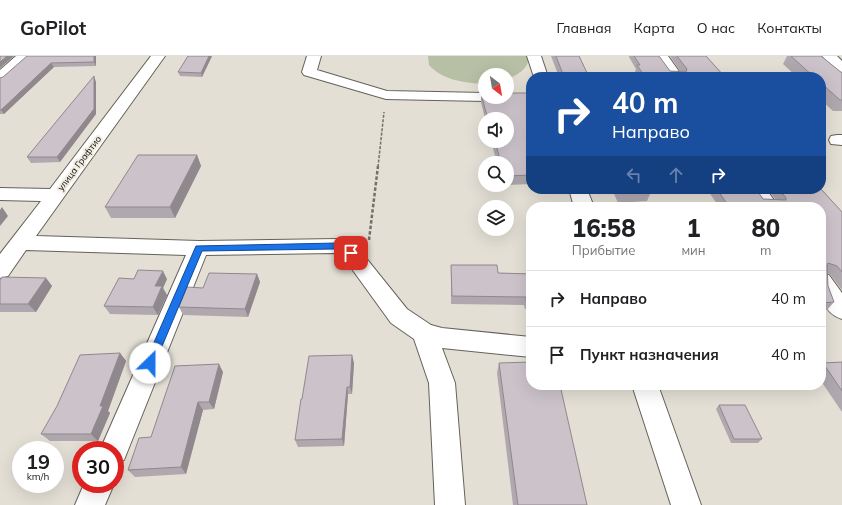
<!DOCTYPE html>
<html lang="ru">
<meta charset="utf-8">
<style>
:root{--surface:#fff;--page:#f2f2f2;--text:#202124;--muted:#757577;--line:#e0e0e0}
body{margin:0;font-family:Mulish,sans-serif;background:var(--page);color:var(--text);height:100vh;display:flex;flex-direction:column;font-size:15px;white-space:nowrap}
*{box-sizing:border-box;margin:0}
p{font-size:13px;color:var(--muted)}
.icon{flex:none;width:22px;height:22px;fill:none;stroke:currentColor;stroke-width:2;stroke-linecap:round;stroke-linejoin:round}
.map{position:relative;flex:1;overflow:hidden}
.details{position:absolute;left:526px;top:146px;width:300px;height:188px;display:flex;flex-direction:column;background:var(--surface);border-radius:16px;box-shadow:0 4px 16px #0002}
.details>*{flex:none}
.banner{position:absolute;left:526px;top:16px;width:300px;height:122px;border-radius:16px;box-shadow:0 4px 16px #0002;background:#1a4fa0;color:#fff;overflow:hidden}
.needle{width:26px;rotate:149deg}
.fabs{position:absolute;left:478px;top:12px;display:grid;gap:8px}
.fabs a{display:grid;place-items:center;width:36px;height:36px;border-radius:50%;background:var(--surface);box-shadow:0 4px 16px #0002;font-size:20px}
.speed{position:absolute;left:12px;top:385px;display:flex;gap:8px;font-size:20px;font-weight:700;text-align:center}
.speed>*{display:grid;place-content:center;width:52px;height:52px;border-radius:50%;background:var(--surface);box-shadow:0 4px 16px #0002;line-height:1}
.speed small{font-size:10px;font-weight:400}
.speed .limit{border:6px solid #d22;background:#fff;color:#111}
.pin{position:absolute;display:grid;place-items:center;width:34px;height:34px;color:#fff;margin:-17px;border-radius:8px;box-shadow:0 2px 6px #0006}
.me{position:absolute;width:44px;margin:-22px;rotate:23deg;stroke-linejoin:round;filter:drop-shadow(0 0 3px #0008)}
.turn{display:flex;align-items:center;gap:14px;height:84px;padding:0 20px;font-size:18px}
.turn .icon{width:52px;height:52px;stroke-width:2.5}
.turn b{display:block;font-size:28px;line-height:34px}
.lanes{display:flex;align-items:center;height:38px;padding:0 20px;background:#0003;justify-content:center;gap:20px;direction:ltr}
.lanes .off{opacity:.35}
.eta{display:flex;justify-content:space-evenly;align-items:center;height:68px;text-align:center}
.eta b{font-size:24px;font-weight:800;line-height:28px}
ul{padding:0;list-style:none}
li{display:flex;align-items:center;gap:12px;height:56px;padding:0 20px;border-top:1px solid var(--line)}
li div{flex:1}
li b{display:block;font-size:15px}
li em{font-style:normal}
header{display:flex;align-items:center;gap:24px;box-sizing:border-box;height:56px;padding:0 20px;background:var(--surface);border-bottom:1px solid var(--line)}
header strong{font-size:19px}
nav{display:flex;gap:22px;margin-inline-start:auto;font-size:14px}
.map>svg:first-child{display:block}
.green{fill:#b7c0a5}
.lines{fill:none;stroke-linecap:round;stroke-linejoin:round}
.minor-casing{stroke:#656259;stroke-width:2}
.path-far1{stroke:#72706a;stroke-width:1.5;stroke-dasharray:3 1.5;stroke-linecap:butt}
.path{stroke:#72706a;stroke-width:2.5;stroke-dasharray:3.5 2;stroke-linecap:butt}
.minor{fill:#fff;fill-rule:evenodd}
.wall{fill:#afa8ae}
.shaded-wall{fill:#8f888d}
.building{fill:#ccc3ca;stroke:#8f888d}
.route{fill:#1a73e8;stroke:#114b97}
.labels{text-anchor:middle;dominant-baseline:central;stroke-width:4;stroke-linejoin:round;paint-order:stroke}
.far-street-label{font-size:9px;fill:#0f0e0b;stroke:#f0ede2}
</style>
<header>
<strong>GoPilot</strong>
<nav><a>Главная</a><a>Карта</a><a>О нас</a><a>Контакты</a></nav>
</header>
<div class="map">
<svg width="842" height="449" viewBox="0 0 842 449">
<rect width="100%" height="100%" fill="#e3dfd5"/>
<path class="green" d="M428,0H528C531,12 516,20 507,23V19H485V28H481C461,26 443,24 429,9Z"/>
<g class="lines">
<defs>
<path id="minor" d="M16,0H31L5,24L0,25V14Z
M151,0H165L36,180L199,185L337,183L358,192L407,253L431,269L442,272L531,281V301L442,292L455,327L465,449H435L429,327L414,283L391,267L344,202L334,197L206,199L124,404L115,407V394H100L186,199L26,194L8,220L0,222V198L41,145L0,144V132L50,133Z
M307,0H321L317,14L387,35L485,37V41H492L490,44L485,45L386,43L304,19L302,16Z
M527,0H541L548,21H534Z
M654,0H668L683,21H669Z
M822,0H837L842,5V16L837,15Z
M837,79H842V89L831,88L829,84L831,80Z
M569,133H587L594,151H574Z
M747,133H766L779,151H759Z
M821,217L829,219L842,237V263C820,256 821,236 821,217Z
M632,329H658L701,449H671Z
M84,428H114L105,449H75Z"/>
</defs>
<use href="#minor" class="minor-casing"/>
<path class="path-far1" d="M378,111L384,56"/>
<path class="path" d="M369,184L378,110"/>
<use href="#minor" class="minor"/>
</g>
<path class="wall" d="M27,0H96V10L54,11L4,58H0V22L3,21Z
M212,0L202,21L180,20L178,16Z
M551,0H579L589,21H559Z
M629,0H659L670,15L681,16L670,0H706L724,20V21H638L635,16L636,13L629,1Z
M787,0H821L842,17V55H833L821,44V21H797L783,8Z
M96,26V58L60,106L31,107L27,101Z
M531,37V90H530L531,94V128L507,129V107H497L491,85H507V63H485L481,46V38Z
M197,99L201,110L175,162H111L105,151Z
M612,133H649L651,136L647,145L618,147Z
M707,133H756L763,143L776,144L768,133H821L842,156V234L830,218L827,217L828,230L834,246L827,254L821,255V151H719Z
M451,209L498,217L531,218V253H525L524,249L451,248Z
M257,218L260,226L248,261L183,259L179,251L203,232Z
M46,222L52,230L36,256H0V224Z
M167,223L163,232L167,239L158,259L110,258L104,250Z
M120,297L126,305L108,355L110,357L98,385H50L41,378Z
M842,306V356L821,325V309L823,307Z
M354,307L352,338H348L344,390L298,391L295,384Z
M499,307L587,449H513L497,317Z
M223,316L214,353L203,354L186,418L135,421L128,414L151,381Z
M719,349L762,383L758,387H731L716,353Z"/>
<path class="shaded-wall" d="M7,0H14L0,12V6Z
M94,0H96V10L94,6Z
M209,0H212L202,21L201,17Z
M51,7L54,11L4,58L1,54Z
M94,20L96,26V58L60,106L57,101Z
M197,99L201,110L175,162L170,151Z
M2,151L8,160L0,170V154Z
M163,215L167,223L163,232L167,239L158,259L153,251L155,230Z
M257,218L260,226L248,261L245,253Z
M46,222L52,230L36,256L28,248Z
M120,297L126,305L108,355L110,357L98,385L91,378L100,350Z
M352,299L354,307L352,338L350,331Z
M219,308L223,316L214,353L209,346Z
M347,331L348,338L344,390L342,383Z
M198,346L203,354L186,418L181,411Z"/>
<path class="building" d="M0,0H7L0,6Z
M27,0H94V6L51,7L1,54H0V22L3,21Z
M188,0H209L201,17L178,16Z
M556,0H579L589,21H564Z
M634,0H659L670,15L686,16L687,13L677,0H706L724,20H722V21H645L637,9H640Z
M791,0H821L842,17V44H840L821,27V21H814Z
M94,20V53L57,101H27Z
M507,37H531V81H526L531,94V119L507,120V107H501L495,85H507V63H488L481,38H485V41H507Z
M138,99H197L170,151H105Z
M619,133H649L651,136L621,137Z
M717,133H756L763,143L786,144V142L779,133H821L842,156V216L837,210L828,207L827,209L828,230L834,246L821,247V151H729Z
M451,209H497L498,217L531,218V245H526V241L452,240Z
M138,214L163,215L155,230H162L153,251L104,250L119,222L134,223Z
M209,217L257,218L245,253L179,251L187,231L203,232Z
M2,221L46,222L28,248H0V224Z
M120,297L100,350H103L91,378H41L57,350L80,299Z
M352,299L350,331H347L342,383L295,384L301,343H302L309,300Z
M531,306V329H560L587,449H518L499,307Z
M842,306V335L823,307Z
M219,308L209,346H198L181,411L128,414L139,382L151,381L175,310Z
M719,349H745L762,383H734Z"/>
<path class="route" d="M337,187L354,195L355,197L354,199H348L335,193L202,195L155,307L154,310L150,312L147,310L145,307L196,190Z"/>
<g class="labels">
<g class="far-street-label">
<text transform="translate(79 107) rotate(-53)">улица Графтио</text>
</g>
</g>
</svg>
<div class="fabs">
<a><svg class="needle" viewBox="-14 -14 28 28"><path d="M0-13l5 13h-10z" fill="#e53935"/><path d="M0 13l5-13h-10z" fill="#757577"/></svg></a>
<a><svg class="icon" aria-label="sound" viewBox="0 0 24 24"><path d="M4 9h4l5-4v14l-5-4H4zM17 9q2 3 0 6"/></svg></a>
<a><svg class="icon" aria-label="search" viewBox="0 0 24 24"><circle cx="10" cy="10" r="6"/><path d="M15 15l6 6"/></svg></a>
<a><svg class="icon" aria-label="layers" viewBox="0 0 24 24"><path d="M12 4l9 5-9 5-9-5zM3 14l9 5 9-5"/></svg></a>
</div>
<div class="speed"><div>19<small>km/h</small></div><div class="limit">30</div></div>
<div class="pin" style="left:351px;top:197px;background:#d93025"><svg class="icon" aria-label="arrive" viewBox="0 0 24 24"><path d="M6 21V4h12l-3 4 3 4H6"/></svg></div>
<svg class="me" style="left:150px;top:307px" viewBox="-20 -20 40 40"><circle r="19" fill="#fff"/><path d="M0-13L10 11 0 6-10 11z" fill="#1a73e8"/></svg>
<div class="banner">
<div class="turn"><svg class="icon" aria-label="right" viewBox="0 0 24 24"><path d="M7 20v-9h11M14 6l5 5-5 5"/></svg><div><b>40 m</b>Направо</div></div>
<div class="lanes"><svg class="icon off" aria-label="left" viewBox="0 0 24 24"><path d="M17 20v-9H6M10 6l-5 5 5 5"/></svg><svg class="icon off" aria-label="ahead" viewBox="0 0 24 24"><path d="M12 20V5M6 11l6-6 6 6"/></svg><svg class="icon" aria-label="right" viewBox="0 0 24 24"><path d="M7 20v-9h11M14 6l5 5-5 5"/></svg></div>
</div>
<section class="details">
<div class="eta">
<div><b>16:58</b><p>Прибытие</p></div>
<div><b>1</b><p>мин</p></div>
<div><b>80</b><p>m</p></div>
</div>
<ul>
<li><svg class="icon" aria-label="right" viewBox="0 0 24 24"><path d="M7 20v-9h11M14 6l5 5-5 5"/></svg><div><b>Направо</b></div><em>40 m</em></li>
<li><svg class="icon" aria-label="arrive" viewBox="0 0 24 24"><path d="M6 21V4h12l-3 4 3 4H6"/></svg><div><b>Пункт назначения</b></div><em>40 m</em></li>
</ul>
</section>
</div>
